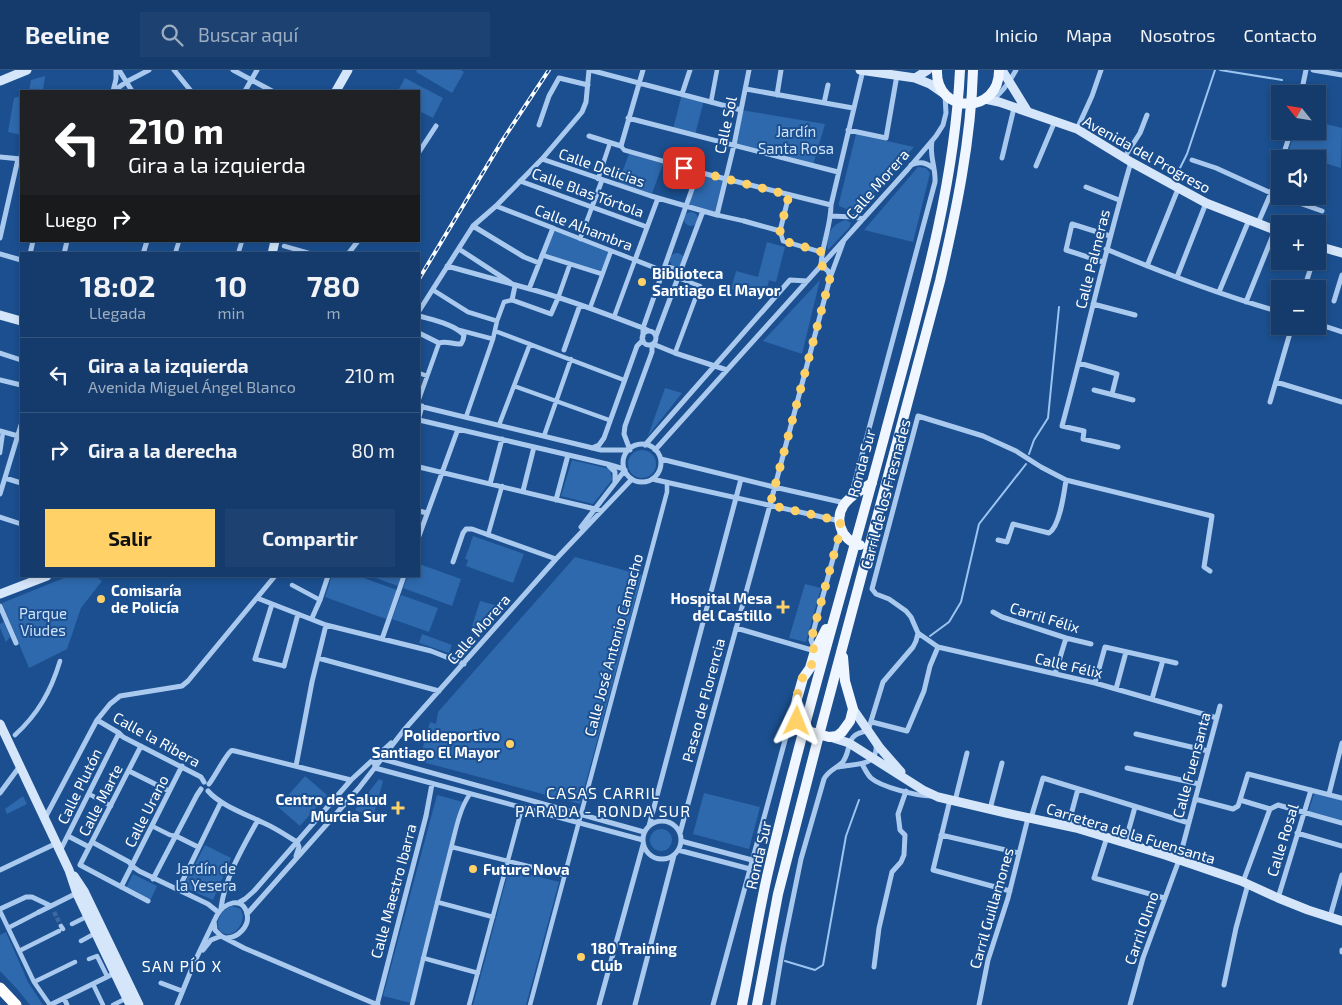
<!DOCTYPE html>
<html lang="es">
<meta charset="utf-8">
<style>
:root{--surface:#143b6b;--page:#1d4271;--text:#f1f3f6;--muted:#9dadc1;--line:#33557e;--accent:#ffd166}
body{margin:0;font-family:"Exo 2",sans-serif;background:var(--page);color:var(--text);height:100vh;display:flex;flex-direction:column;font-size:19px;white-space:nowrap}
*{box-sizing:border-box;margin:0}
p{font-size:16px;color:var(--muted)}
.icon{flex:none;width:28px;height:28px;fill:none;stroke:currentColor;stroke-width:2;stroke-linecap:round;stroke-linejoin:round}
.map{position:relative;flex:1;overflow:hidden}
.drawer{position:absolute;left:20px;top:182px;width:400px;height:325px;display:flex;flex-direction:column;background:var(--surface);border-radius:0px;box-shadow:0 2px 8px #0003,0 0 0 1px var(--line)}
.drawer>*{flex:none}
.hud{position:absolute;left:20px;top:20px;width:400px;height:152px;border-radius:0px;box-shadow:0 2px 8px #0003,0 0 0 1px var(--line);background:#202124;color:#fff;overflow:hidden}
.needle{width:32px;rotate:300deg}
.buttons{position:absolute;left:1271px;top:15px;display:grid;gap:10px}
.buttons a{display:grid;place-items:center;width:55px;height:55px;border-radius:0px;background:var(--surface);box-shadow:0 2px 8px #0003,0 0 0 1px var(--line);font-size:25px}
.pin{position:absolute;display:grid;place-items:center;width:42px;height:42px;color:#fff;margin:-21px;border-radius:10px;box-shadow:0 2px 8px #0006}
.me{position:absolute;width:55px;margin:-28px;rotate:2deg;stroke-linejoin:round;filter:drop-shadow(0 0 4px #0008)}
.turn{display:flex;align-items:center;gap:18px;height:105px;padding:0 25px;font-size:22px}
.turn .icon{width:65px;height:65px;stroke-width:2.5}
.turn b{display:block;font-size:35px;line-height:42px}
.then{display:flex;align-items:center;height:48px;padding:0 25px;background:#0003;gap:10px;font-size:19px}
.eta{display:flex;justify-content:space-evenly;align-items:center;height:85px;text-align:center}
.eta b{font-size:30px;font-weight:700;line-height:35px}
.button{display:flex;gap:10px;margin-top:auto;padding:10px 25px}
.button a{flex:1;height:58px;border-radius:0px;background:var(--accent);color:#111;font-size:20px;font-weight:700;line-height:58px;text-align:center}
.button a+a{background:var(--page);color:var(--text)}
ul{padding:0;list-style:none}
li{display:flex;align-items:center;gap:15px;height:75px;padding:0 25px;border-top:1px solid var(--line)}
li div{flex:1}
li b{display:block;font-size:19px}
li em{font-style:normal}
header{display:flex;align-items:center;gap:30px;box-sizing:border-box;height:70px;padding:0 25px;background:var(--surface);border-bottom:1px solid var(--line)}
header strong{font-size:24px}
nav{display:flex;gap:28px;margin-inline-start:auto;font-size:18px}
.search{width:350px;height:45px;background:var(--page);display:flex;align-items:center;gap:12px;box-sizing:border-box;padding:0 18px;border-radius:0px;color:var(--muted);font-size:19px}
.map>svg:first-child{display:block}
.green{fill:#2e69ad}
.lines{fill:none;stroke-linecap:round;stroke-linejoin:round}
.stream{stroke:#9cc4f0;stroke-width:2}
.pedestrian-tunnel{stroke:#3d69a0;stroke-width:4.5;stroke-dasharray:4.5 2;stroke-linecap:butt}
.pedestrian{stroke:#a9c9ee;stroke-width:4.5}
.minor{stroke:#a9c9ee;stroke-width:5}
.secondary{stroke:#d6e6fa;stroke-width:9}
.primary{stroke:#f0f6ff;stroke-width:10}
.motorway{stroke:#fff;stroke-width:11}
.rail-casing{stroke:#fff;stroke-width:4}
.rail{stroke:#1b4f8f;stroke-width:2;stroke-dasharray:5.5;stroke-linecap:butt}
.route{stroke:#ffd166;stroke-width:9;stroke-dasharray:0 16.2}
.poi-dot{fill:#ffd166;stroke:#1b4f8f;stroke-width:2}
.labels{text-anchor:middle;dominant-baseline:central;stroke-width:4;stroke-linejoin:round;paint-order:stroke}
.street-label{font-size:15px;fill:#fff;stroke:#1b4f8f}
.park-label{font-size:15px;fill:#cfe3fa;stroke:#1b4f8f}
.poi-label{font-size:15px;font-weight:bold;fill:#fff;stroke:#1b4f8f;text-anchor:start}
.neighbourhood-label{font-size:16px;letter-spacing:1px;fill:#fff;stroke:#1b4f8f}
</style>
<header>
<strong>Beeline</strong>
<div class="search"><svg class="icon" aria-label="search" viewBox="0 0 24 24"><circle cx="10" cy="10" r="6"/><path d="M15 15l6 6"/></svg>Buscar aquí</div>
<nav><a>Inicio</a><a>Mapa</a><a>Nosotros</a><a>Contacto</a></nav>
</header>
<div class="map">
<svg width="1342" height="935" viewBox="0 0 1342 935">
<rect width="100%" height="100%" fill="#1b4f8f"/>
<path class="green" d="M417,0H461L464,2L452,23L416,2Z
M45,6L43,21H29L31,10Z
M405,8L443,28L433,48L419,41V21H398Z
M682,24L704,30L695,65L673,59Z
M21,26V89H18L21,65L8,62L14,28Z
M741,40L825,54L813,95L734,75Z
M1318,52L1342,58L1341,98L1318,91V89H1308L1288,83L1295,61H1318Z
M856,64L914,77L862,136L846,139L839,136V133Z
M630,81L664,91L651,126L617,116Z
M918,97L926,98L930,103L913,172L864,160Z
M698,102L726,109L717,145L687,137Z
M684 149a7 7 0 1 1 14 0a7 7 0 1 1-14 0Z
M846,150L851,153L849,158L828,180C825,166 832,153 846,150Z
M553,158L611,181L602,204L542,185Z
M767,172L785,177L776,212L767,210L769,211L763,229L731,219L736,201L758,207Z
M670 190a7 7 0 1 1 14 0a7 7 0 1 1-14 0Z
M820,210L802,284L763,271Z
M665,318L682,323L648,366Z
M628 394a14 14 0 1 1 28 0a14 14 0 1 1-28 0Z
M572,390L610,399L612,410L593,434L561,426Z
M473,466L524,484L513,513L466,496L468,490L465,489Z
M575,487L642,505L580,734L419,691L430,652L436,654L438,642Z
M419,494L461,509L452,536L403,518L408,506H419Z
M69,506H95L102,511L81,538L67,579L29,598L2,533Z
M332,506H358L397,520L386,549L325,527Z
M370,506H402L398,516Z
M805,514L821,518L806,572L789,568Z
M401,525L438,538L429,562L392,549Z
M480,531L495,535L470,563Z
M4,552L10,567L6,572L0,558V554Z
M422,564L452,575L449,583L419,573Z
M305,706L327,725L300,756L278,737Z
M379,709L383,711L373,747L355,740Z
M1315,721L1342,728V753L1308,743Z
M704,723L760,737L749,779L693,764Z
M437,725L463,732L415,934L383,926Z
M23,726L27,734L7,744L5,739Z
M650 770a11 11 0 1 1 22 0a11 11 0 1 1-22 0Z
M205,775L231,788L213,830L183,817Z
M509,799L559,812L526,935H473Z
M133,804L157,816L150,831L126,818Z
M232,836L241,839L243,847C238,874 210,866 220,846C223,841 226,838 232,836Z
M6,862L28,912L43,935H30L17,919L0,901V865Z"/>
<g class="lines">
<path class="stream" d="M1220,0L1282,10
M1175,108L1187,84L1215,0
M1029,384L1034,370L1048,348L1059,237
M930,566L949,552L961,532L979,454L1026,394
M785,891L815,900L823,895L846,766L859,730"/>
<path class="pedestrian-tunnel" d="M54,842L61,856"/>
<path class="pedestrian" d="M711,32L717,0
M621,76L624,80L670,93
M598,109L610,73
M717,145L744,151
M553,158L635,190L614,247
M780,161L783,171L821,182
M580,169L592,137
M284,176L312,184
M175,184L179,171
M238,184L242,171
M542,185L602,204
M433,220L468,242L497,251
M558,228L570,194
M590,238L611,181
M459,260L493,269
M495,261L624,310
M675,283L700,216L678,208
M419,303L427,306
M514,316L609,350
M419,329L439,273
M466,347L493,269L497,251L504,232L512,230
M499,355L530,274
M544,366L571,289
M0,383L3,362
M488,465L502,416
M292,515L320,530
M255,589L284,596
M15,665C38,644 51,621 60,591
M89,724L111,736
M152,756L170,765L176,766
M452,777L564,805
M437,832L493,847
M0,841L34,912L50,935
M72,854L84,848
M61,856L63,859
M8,858L39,842
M81,871L92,865
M19,881L59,861
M423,888L478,903
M89,889L97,886L107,906
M34,912L75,892
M93,914L103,935
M113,935L123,930
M412,935C424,884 437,833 450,782C455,764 459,739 470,724
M469,935L522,738
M530,935L667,422V412"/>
<path class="minor" d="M119,0L132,21
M174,0L191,21
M233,0L272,21
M590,0L741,40
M1313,0L1342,5
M118,18L126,12L149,0
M746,19L853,38
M113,21L116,9V0
M245,21L257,0
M682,24L690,0
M1301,24L1306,0
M777,25L781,0
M991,30C1002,24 1010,11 1016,0
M824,33L828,15
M628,48L838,102
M539,55L549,26L559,8L588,15
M1077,59L1092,26L1101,0
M848,60L886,68L897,5
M589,66L621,76L643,0
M419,82L436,56
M0,87L21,89
M1002,88L1014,38
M1124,88L1140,63L1147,45
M542,89L651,126L717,145L734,75L749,0
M1282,89L1291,61
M1192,90L1216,98L1271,123L1322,141
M670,93L698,102L831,135
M911,95C919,91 926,92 933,98
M1036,96L1055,51
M520,111L647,157
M1086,117L1119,130
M658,128L635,190L663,201
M496,136L553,158L529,219
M592,137L602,110
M831,146L854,147L863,149
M744,151L780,161L789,125
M1258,153L1271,123L1280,96
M473,156L524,187L539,193
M0,168L18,89
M459,179L511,213
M1106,179C1163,203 1221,225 1280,242
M0,184L21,190
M30,184L33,171
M64,184L67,171
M143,184L147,171
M348,184L358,171
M1103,192L1066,180L1072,154L1110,166
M821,195C822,174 831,156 831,135L863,0
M821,195L828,201L830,207
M447,196C475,204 502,211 530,219C568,229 606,244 643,258L649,261
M665,196L681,201
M1147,196L1178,119
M1177,207L1206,133
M515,216L512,230L551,244L558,228
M1304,219L1313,191
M1219,222L1249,150
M1334,231L1342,205
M1246,232L1275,160
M1093,234L1135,245
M419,241L473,156L496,136L542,89L582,42L586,32L589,0
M419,246C433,250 454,254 464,265L463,270L461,274C453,275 447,270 439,273L419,263
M1318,254L1342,262
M642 268a7 7 0 1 1 14 0a7 7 0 1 1-14 0Z
M643,266V258L698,102
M656,266L703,141
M653,274L675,283L727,300
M564,280L580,235
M0,283L21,290
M1079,293L1117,304L1112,324
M0,310L21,315
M1276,312L1342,332
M1094,320L1133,330
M1270,332L1292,256
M419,336L601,380H629
M419,347L422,336
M419,350L607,394L624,399
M0,361L18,366
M623 393a19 19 0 1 1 38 0a19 19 0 1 1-38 0Z
M645,375L790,210L807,211
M1118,377L1083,369L1084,361L1062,356C1086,268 1105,180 1131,92
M592,378L599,375L604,368L637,276L643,270
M630,380L624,364L625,356L652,282V275
M655,380L908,99L936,66L943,55L946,43L945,25
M661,389L774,417L845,433
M609,396L615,402V412
M419,397L595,439L601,441
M5,408L21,413
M652,409L840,451
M490,414L502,369
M523,421L534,377
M0,424L21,355
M851,426L935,112C936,98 929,85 932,71
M556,430L568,385
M419,441L427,443
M0,447L21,454
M581,457L625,400
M419,466L458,359
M998,470L1007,472L1013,454L1049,463C1060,456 1064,423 1066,410
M453,492L463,463L466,459H472L556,489
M257,528L326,555L431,581L464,594
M0,536L16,573
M993,542L1002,547L1066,568L1091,574
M312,548L320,530L328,506
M736,558L815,581
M918,563L938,577L1095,613L1217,648
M382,569L404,506
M815,581L811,570L841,459
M318,588L439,621
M255,589L272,534
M284,596L298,544
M1055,604L1066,568
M1095,613L1105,577L1176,593
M1116,619L1126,582
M1152,629L1163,590
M97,650L119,663L123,667L201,707L204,712
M872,652L907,661L924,621L930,596L938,577
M1136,664L1208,681
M862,694C865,699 867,704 871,708C881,717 917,726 931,726
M296,696L312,612L326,555
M838,697C853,693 879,698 876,674
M1127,698L1199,714
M129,701L169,721
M209,714C214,708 227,683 231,681C232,680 234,681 235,681L351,710
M208,721C221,736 248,745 266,754C277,759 287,766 297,772L299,777L296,786
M0,723L20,696
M1329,724L1342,673
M1342,728L1248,704L1240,730L1270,739L1278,735L1342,753
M1195,729L1233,739L1238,736L1240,730
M950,730L933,800L1010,821
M955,731L967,683
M990,739L1002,693
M45,748L97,650L110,634L120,626L182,616L188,611L275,506
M1031,748L1043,708L1189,753
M643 770a19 19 0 1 1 38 0a19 19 0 1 1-38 0Z
M649,756L741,409
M1068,756L1078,719
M680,763L770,435L830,208L844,170
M1297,763L1342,776
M941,765L1019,783
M68,766L89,777
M176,766L198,777
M1107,767L1094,808L1164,828
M643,770L375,698L374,689H382L644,762
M681,771L752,790
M92,772L129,792L132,796L139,801L208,834L218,842
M1125,773L1135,737
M678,780L750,799
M60,781L119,663
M80,795L141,676
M80,795L148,831
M0,800L57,773
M153,809L197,725L201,719
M1243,812L1270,739
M121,817L182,696
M178,820L221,732
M1278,828L1311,720
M238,833L245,829L254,821L351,710L391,673
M221,838C225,807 243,777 258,750
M0,839L26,827H32L51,836
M39,842L77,823
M247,844L359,718L404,660L556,489L632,409
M1330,847L1342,805
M214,851L215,860L221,866L244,878L378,935
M203,880L211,870L221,866
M1342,880V882
M874,897L879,858L892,802L901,792L904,785L905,765L900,760L898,744L906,721
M161,913L182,921
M1224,915L1236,858L1248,814
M64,928L67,935
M50,935L115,903
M177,935L194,893L217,845C224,833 243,825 247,844C250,856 238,868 226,868
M377,935L426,746L432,714
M599,935L643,775
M635,935L674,785
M713,935L793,641
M773,935L783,877L801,789L824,709C828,701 835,699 842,693C853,680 843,664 868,661L883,612L913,577L916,571L918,563L911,547L906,541L889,529L876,524L872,519L918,346L983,366L1016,381L1041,397L1066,410L1212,446L1204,497L1210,501
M979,935L988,890L1008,828L1028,748
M1130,935L1143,888L1179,790L1220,636"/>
<path class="secondary" d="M860,0L915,8L930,14L943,23
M1002,0L1028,42
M915,8L928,0
M0,11L27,0
M336,21L348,0
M985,29L999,32L1077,59L1131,92L1206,133L1280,162
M1318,176L1342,183
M272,184L275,171
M0,245L21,251
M0,524L47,506
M853,639L880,678L901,702
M0,654L69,800L77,824L130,935
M830,667L849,673L923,720L938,727L1006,743L1076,758L1165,785L1241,811L1278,828L1308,840L1342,851
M74,806L84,821L139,935"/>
<path class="primary" d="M937,0C935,45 1000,45 999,0
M860,475C840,470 833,447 846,432C853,424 863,419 872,413
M826,559L815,581L810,598L803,608L797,629L795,642L797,651L804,660L829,667L837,666L842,662L850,651L853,639L845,611L843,587
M742,935C751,891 758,846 768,802C802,656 845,513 884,368C916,247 954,126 960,0
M757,935L778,824L819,665L940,211C956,142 971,71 973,0"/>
<path class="motorway" d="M0,918L16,935"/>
<defs>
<path id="rail" d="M419,209L502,71L549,0"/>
</defs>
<use href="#rail" class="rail-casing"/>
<use href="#rail" class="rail"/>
</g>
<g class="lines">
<path class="route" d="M684,98L789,125L780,161L784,171L822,182L821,195L828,201L830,208L770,435L840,451L841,458L811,570C815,580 815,588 810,598C809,601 805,604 803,607C797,620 794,637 797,651"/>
</g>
<g class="poi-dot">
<circle cx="642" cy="212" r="5"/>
<circle cx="101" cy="529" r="5"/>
<path d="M780.5 529.5h5v5h5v5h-5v5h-5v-5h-5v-5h5z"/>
<circle cx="510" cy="674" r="5"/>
<path d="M395.5 730.5h5v5h5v5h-5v5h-5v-5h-5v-5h5z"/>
<circle cx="473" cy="799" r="5"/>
<circle cx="581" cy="887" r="5"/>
</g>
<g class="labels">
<g class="street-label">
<text transform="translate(725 55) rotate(-78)">Calle Sol</text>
<text transform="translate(1147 84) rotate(29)">Avenida del Progreso</text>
<text transform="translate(602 97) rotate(19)">Calle Delicias</text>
<text transform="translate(877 114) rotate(-49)">Calle Morera</text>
<text transform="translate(588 122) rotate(20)">Calle Blas Tórtola</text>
<text transform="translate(584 157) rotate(21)">Calle Alhambra</text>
<text transform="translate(1092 189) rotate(-76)">Calle Palmeras</text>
<text transform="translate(861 393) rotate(-75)">Ronda Sur</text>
<text transform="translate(885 424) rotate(-75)">Carril de los Fresnades</text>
<text transform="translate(1045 547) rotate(17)">Carril Félix</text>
<text transform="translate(478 559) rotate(-49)">Calle Morera</text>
<text transform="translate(613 575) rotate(-75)">Calle José Antonio Camacho</text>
<text transform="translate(1069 595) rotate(13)">Calle Félix</text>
<text transform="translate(703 630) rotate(-75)">Paseo de Florencia</text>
<text transform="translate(157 669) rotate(29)">Calle la Ribera</text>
<text transform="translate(1191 695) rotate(-75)">Calle Fuensanta</text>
<text transform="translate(79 716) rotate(-64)">Calle Plutón</text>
<text transform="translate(100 730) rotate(-63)">Calle Marte</text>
<text transform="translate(146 741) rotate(-63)">Calle Urano</text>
<text transform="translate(1131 763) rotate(17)">Carretera de la Fuensanta</text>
<text transform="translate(1282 770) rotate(-73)">Calle Rosal</text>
<text transform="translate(758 785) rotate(-77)">Ronda Sur</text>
<text transform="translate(393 821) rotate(-75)">Calle Maestro Ibarra</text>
<text transform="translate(991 838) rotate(-74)">Carril Guillamones</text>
<text transform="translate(1141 858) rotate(-71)">Carril Olmo</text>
</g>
<g class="park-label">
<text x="796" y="61">Jardín<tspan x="796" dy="17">Santa Rosa</tspan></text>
<text x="43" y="543">Parque<tspan x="43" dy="17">Viudes</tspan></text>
<text x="206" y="798">Jardín de<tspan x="206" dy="17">la Yesera</tspan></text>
</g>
<g class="poi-label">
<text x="652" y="203">Biblioteca<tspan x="652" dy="17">Santiago El Mayor</tspan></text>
<text x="111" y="520">Comisaría<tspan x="111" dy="17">de Policía</tspan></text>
<text x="772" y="528" text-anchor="end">Hospital Mesa<tspan x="772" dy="17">del Castillo</tspan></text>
<text x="500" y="665" text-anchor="end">Polideportivo<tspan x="500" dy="17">Santiago El Mayor</tspan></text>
<text x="387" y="729" text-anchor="end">Centro de Salud<tspan x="387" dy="17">Murcia Sur</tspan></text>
<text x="483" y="799">Future Nova</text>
<text x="591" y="878">180 Training<tspan x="591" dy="17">Club</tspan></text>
</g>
<g class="neighbourhood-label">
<text x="603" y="722">CASAS CARRIL<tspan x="603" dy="18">PARADA - RONDA SUR</tspan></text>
<text x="182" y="895">SAN PÍO X</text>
</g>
</g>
</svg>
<div class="buttons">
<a><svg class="needle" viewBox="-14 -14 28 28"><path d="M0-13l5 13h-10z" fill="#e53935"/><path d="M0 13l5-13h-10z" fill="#9dadc1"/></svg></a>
<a><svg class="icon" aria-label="sound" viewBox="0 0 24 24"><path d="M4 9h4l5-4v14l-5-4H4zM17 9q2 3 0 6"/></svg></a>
<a>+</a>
<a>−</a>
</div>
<div class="pin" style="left:684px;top:98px;background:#d93025"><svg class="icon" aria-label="arrive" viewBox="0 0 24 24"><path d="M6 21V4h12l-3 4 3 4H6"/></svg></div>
<svg class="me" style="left:797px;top:651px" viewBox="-20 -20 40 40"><path d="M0-17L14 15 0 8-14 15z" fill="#ffd166" stroke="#fff" stroke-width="4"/></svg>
<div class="hud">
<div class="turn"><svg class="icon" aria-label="left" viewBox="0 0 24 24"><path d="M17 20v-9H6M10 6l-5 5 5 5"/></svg><div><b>210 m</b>Gira a la izquierda</div></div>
<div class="then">Luego<svg class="icon" aria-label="right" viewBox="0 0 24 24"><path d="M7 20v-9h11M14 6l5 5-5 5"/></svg></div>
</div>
<section class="drawer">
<div class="eta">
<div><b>18:02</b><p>Llegada</p></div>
<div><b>10</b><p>min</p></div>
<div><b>780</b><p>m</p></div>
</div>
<ul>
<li><svg class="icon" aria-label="left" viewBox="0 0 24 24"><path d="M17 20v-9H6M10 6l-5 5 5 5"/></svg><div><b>Gira a la izquierda</b><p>Avenida Miguel Ángel Blanco</p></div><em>210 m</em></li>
<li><svg class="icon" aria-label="right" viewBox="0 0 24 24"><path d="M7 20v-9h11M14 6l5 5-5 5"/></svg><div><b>Gira a la derecha</b></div><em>80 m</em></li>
</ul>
<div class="button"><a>Salir</a><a>Compartir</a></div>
</section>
</div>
